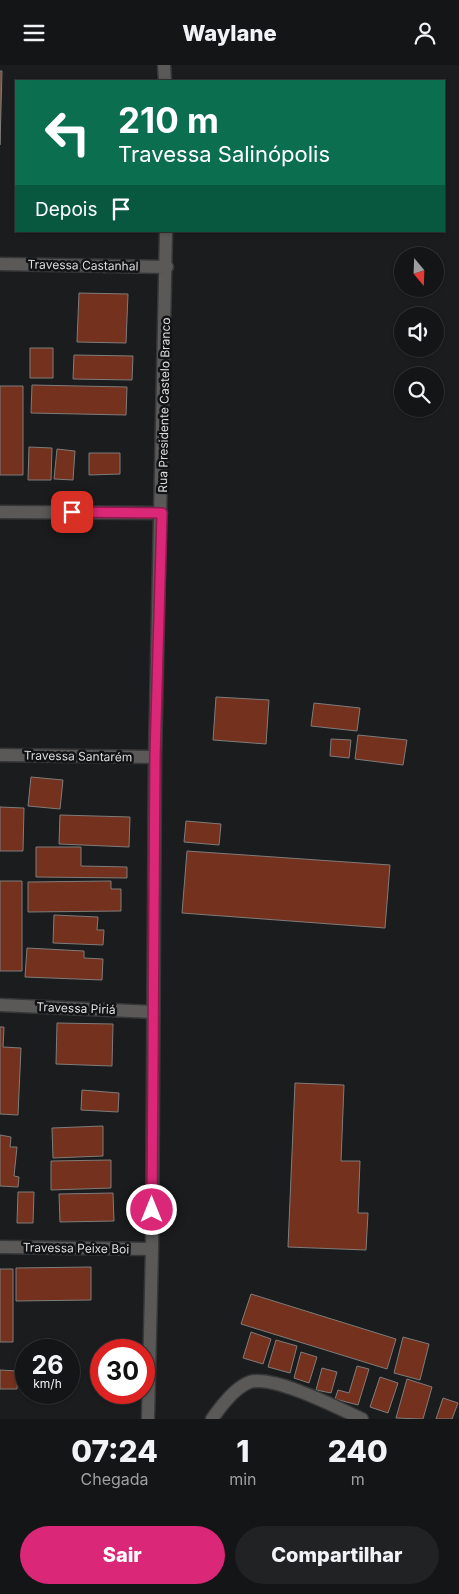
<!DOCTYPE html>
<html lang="pt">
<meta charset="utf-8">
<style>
:root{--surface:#141516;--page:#212223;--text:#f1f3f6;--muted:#9d9fa1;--line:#333435;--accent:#db2777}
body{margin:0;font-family:Inter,sans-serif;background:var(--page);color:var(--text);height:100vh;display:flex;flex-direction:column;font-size:19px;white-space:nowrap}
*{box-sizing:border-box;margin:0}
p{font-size:16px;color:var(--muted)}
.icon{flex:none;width:28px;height:28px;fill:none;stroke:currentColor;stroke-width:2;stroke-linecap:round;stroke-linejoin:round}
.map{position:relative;height:1354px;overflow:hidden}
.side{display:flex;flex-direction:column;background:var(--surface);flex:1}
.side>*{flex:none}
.hud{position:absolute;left:15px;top:15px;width:430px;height:152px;border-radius:0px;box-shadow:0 1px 4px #0004,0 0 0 1px var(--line);background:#0b6e4f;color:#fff;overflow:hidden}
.needle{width:32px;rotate:161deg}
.tools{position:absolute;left:394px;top:182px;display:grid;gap:10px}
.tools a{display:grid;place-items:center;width:50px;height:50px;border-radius:50%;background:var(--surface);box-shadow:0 1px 4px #0004,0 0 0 1px var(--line);font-size:25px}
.speed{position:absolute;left:15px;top:1274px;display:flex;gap:10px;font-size:25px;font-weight:700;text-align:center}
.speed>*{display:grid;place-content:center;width:65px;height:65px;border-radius:50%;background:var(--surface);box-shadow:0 1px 4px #0004,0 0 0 1px var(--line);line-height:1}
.speed small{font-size:12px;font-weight:400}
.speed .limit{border:8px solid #d22;background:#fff;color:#111}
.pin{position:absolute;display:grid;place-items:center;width:42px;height:42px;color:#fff;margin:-21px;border-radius:10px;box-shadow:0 2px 8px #0006}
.me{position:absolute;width:55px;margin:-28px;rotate:0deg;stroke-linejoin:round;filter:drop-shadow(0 0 4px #0008)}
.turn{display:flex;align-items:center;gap:18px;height:105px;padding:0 20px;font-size:22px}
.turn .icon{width:65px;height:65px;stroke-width:2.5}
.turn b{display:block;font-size:35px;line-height:42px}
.then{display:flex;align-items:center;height:48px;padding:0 20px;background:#0003;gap:10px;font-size:19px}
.eta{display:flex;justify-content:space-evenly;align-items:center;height:85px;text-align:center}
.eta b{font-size:30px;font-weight:800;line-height:35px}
.button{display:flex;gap:10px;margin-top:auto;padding:10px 20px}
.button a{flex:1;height:58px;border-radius:30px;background:var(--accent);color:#fff;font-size:20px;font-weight:800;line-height:58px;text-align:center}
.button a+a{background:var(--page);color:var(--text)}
header{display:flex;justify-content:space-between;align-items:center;height:65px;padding:0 20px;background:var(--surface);font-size:22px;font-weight:800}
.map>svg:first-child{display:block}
.building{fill:#74311d;stroke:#7f7c7b}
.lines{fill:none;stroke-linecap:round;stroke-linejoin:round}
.minor-casing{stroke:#363739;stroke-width:15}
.minor{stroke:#5a5958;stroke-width:12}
.route-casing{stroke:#8e194d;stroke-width:12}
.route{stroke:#db2777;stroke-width:9}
.labels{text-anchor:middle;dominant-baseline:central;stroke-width:5;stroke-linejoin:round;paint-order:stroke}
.street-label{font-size:12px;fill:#dedee0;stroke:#121315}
</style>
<header><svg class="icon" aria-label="menu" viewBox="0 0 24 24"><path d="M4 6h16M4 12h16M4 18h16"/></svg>Waylane<svg class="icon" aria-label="person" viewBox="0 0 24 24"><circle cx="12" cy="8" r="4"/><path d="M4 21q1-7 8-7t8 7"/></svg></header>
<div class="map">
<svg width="459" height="1354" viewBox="0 0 459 1354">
<rect width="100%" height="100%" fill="#1b1c1e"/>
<path class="building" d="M0,6H2L0,80Z
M79,228L128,229L126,278L77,277Z
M30,283H53V313H30Z
M74,290L133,291L132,315L73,314Z
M32,320L127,322L126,350L31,348Z
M0,321H23V410H0Z
M29,382L52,383L51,415H28Z
M57,384L75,386L73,415L54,414Z
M89,388H120V409L89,410Z
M216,632L269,635L266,679L213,675Z
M314,638L360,643L357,666L311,661Z
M358,670L407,675L403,700L355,694Z
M331,674L351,675L349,693L330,691Z
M31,712L63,715L60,744L28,741Z
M0,742L24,743L23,786H0Z
M60,750L130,752L129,782L59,779Z
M186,756L221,759L219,780L184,777Z
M36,782H81V801L127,802V813L36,812Z
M187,786L390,800L385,863L182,848Z
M0,816H22V906H0Z
M111,816V824H121V846L28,847V817Z
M54,850L98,852L97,865H104L103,880L53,878Z
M27,883L84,886V893L103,894L102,915L25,912Z
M57,958L113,959L112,1001L56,999Z
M0,962H4L3,982L21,983L18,1050L0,1049Z
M295,1018L344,1020L341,1096H360L358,1148H368L366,1185L288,1182Z
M82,1025L119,1028L118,1047L81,1045Z
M103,1061V1091L53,1093L52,1063Z
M0,1070L11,1072L10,1082H17L14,1111L19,1112L18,1122L0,1121Z
M111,1095V1123L51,1125V1096Z
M18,1127H34L33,1158H17Z
M113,1128L114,1156L60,1157L59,1129Z
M91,1202V1235L16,1236V1203Z
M0,1204H13V1277H0Z
M251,1229L396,1274L387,1304L241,1259Z
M251,1267L271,1274L263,1299L243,1293Z
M403,1272L429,1279L420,1315L394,1308Z
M276,1275L297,1281L290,1308L268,1302Z
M301,1287L317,1292L309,1318L294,1313Z
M357,1301L369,1304L358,1340L335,1334L338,1325L349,1328Z
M322,1303L337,1307L331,1328L316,1325Z
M0,1305L18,1306L17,1324H0Z
M380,1312L398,1318L388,1348L370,1342Z
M407,1314L432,1322L423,1354L396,1353Z
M443,1333L458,1338L452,1354H436Z"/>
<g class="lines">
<defs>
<path id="minor" d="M164,0L165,16
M0,199L167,202
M0,447L161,448
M0,690L155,692
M0,940L153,947
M0,1182L152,1184
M148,1354L152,1184L155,692L166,166
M212,1354C221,1341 235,1322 250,1317C274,1310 338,1343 362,1354"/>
</defs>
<use href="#minor" class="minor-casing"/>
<use href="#minor" class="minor"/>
</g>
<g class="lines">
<defs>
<path id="route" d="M72,447L162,448L155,692L152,1145"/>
</defs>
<use href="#route" class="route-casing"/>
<use href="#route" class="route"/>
</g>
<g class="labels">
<g class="street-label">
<text transform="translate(83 200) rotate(1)">Travessa Castanhal</text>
<text transform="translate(164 340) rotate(-89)">Rua Presidente Castelo Branco</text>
<text transform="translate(78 691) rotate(1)">Travessa Santarém</text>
<text transform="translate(76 943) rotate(2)">Travessa Piriá</text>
<text transform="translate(76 1183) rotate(1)">Travessa Peixe Boi</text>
</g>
</g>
</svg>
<div class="tools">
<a><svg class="needle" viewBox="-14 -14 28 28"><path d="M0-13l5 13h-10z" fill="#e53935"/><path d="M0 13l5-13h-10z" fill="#9d9fa1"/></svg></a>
<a><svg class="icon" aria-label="sound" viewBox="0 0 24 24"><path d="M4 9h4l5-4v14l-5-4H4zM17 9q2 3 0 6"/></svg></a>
<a><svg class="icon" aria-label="search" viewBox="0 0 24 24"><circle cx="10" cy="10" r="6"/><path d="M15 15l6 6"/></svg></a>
</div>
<div class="speed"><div>26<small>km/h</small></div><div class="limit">30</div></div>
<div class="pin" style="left:72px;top:447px;background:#d93025"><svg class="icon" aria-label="arrive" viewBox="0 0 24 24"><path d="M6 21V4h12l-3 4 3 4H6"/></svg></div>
<svg class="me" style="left:152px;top:1145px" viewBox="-20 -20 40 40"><circle r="17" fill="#db2777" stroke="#fff" stroke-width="3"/><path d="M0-11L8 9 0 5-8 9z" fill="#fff"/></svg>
<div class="hud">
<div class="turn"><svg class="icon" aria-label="left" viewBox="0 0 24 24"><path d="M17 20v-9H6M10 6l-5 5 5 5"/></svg><div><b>210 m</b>Travessa Salinópolis</div></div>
<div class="then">Depois<svg class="icon" aria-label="arrive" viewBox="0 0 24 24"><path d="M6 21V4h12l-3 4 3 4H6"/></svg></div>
</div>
</div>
<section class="side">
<div class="eta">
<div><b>07:24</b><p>Chegada</p></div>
<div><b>1</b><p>min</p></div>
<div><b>240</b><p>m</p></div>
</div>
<div class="button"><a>Sair</a><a>Compartilhar</a></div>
</section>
